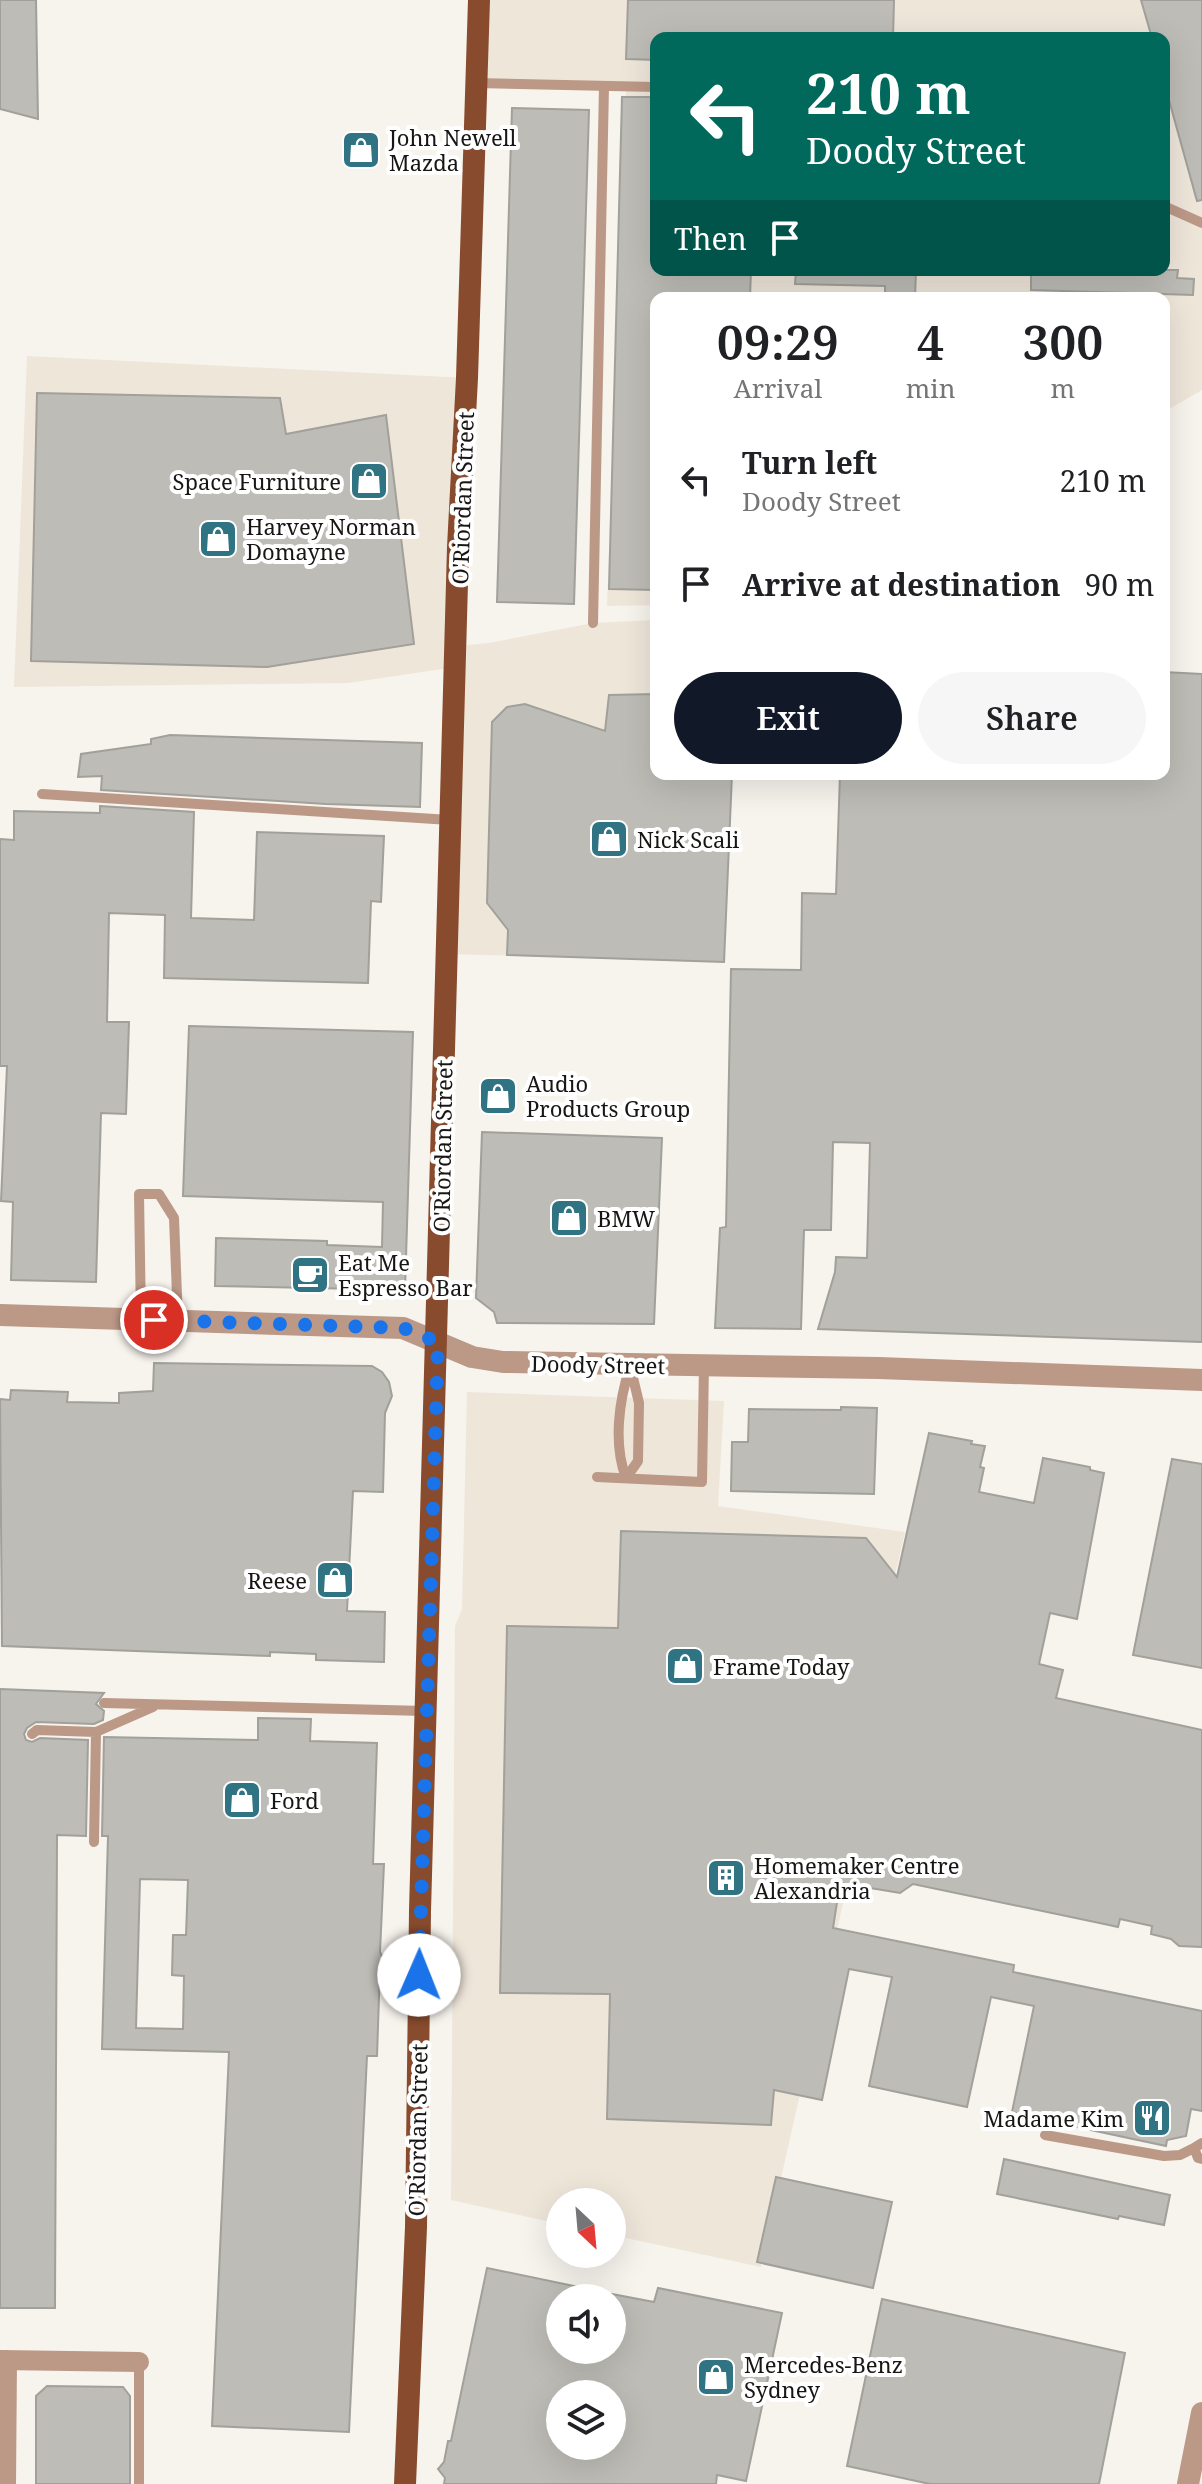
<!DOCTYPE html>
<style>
:root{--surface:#fff;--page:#f6f6f6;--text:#202124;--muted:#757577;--accent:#111827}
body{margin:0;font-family:"Noto Serif",serif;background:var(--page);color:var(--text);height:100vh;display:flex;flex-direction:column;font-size:30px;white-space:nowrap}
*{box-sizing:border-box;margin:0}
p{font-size:26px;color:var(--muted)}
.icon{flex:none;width:44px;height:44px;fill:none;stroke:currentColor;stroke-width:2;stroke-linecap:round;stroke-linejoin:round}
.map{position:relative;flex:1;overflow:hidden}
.details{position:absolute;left:650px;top:292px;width:520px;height:488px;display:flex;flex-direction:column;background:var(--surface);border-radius:16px;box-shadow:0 8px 32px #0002}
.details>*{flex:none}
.banner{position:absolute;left:650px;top:32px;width:520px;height:244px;border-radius:16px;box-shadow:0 8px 32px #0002;background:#00695c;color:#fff;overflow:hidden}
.needle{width:52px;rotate:154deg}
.fabs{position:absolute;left:546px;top:2188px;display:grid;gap:16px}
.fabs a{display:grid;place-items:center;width:80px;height:80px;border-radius:50%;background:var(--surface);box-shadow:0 8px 32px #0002;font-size:40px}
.pin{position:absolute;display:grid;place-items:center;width:68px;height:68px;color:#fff;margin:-34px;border:4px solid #fff;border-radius:50%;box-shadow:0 2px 8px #0007}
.me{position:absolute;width:88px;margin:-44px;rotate:1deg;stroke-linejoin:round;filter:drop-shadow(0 0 6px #0008)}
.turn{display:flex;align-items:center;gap:28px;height:168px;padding:0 24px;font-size:36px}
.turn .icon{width:104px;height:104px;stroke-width:2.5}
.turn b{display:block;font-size:56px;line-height:68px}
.then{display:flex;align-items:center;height:76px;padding:0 24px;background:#0003;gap:16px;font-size:30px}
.eta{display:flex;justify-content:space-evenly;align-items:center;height:136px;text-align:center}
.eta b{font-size:48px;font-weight:600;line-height:56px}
.button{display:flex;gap:16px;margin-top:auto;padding:16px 24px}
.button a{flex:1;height:92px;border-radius:48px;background:var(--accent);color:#fff;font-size:32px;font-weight:600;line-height:92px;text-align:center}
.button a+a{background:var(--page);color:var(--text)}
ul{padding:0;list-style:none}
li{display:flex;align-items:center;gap:24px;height:104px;padding:0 24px}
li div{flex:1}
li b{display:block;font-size:30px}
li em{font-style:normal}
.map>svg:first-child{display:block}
.built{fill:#efe6da;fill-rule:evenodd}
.building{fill:#bdbcb6;stroke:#a1a09a;stroke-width:2;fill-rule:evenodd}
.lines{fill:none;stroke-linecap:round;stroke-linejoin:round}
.service{stroke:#bc9887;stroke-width:10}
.minor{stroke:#bc9887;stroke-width:20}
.tertiary{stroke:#bc9887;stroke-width:22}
.primary{stroke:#884b2d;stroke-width:22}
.route{stroke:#1a73e8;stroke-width:14;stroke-dasharray:0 25.2}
.labels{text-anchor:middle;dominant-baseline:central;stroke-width:8;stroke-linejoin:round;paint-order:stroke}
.poi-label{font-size:22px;fill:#171614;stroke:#fff;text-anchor:start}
.street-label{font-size:22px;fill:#171614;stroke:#fff}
</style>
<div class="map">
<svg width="1202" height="2484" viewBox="0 0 1202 2484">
<rect width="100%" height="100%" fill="#f7f3ed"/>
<path class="built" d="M479,0H1202V390L1164,412V298H656V605L607,606L626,87L476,83ZM656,38H1164V270H656Z
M27,356L467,378L458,646L489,643L593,623L656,620V774H732L724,962L448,954L456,667L348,683L14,687Z
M467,1392L724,1401L718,1506L905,1532L863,1713L848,1881L761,2267L612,2235V2202H560V2224L451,2200L455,1626L462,1609Z"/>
<path class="building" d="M0,0H36L38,119L0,109Z
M628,0H894L893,38H656V60L626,59Z
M1141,0H1202V200L1197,201L1164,82V38H1152Z
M622,97H656V270H751L750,298H656V590L609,589Z
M512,108L589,110L574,604L497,602Z
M796,270H916L915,298H885V286L795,284Z
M1031,270H1178L1177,278L1194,279L1193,295L1031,290Z
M37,393L280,398L286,434L386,415L414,644L267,667L31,661Z
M1164,672L1202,674V1342L818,1329L835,1272L836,1257L867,1258L870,1143L833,1142L831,1230H804L801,1329L715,1328L720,1228L726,1227L731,969L801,970L802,893L836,894L840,774H1164Z
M656,694V774H732L724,962L507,955L508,930L487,903L492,722L507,707L525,704L605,731L609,695Z
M170,735L422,743L420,807L326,804L101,790L102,776L78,777L81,754L151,744V739Z
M100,806L194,812L191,918L254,920L257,832L384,836L381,902L371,901L368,983L164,978L165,915L109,913L107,1022H129L126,1114L101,1113L96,1282L11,1280L13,1202L1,1201L7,1066H0V839L14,840V811L100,813Z
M189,1026L413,1032L405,1290L215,1286L216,1238L327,1241V1245L382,1247L383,1202L183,1196Z
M482,1132L662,1138L654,1324L497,1323L494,1312L476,1298Z
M154,1363L372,1366L382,1372L389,1382L392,1396L385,1413L383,1492L353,1491L347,1611L385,1612L384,1662L316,1660V1654L270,1652V1656L2,1646L0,1399L10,1400L11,1390L68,1392L67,1402L119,1403V1393L153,1391Z
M841,1407L877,1408L874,1494L731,1491L732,1442H748L749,1409L841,1410Z
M929,1433L972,1441L971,1444L985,1446L980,1467L984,1468L979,1492L1034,1503L1043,1458L1090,1467V1470L1104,1473L1077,1619L1050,1613L1039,1664L1063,1670L1056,1698L1202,1730V1947L1179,1946L1171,1939L1151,1934L1152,1926L1120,1919L1118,1927L1109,1925L913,1884L900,1893L840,1883L833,1928L1014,1965L1013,1972L1202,2011V2111L1191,2109L1186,2136L1167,2140L1166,2146L1053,2122L1052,2125L1026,2119L1027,2115L1012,2112L1034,2006L991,1997L967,2107L869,2086L892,1977L849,1969L822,2100L774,2090L771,2125L607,2119L610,1994L500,1993L507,1626L618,1628L621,1531L866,1538L897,1577Z
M1172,1459L1202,1464V1668L1133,1655Z
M0,1689L104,1693L96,1704L104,1711L103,1720L94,1724L36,1722L27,1728L24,1734L26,1740L32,1742L40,1738L88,1740L86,1836L57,1835L55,2308H0Z
M258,1718L311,1719L310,1741L377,1743L373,1864H384L380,1952L384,1960L380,1967L377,2056H367L349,2432L212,2426L229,2052L102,2049L108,1836H102L104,1737L258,1740ZM140,1879L188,1880L186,1935H173L172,1975L184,1976L183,2029L136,2028Z
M1004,2159L1170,2195L1164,2225L1119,2216L1118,2219L997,2194Z
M776,2177L892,2202L873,2288L757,2262Z
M487,2268L598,2291L597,2298H560V2350H612V2294L654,2302L658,2288L782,2313L746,2481L717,2475L716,2484H444L445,2478L438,2469L444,2462L448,2441H451ZM560,2394H612V2446H560Z
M882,2299L1125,2353L1099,2484H930L847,2466Z
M47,2386L123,2387L130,2396V2484H36V2396Z"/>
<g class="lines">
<path class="service" d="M476,83L656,87
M1164,206L1202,223
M593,623L604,86
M42,794L450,820
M141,1320L139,1194H159L174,1218L178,1321
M597,1477L702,1482L704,1365
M626,1478L638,1461L639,1403L630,1365
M626,1478C613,1444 619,1400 630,1367
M104,1703L425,1711
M32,1734L37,1730L96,1732
M94,1842L96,1732L153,1707
M1045,2135L1164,2156L1180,2155L1194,2148
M1202,2143L1194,2148L1198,2158L1202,2159
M139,2362V2484"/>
<path class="minor" d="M0,2360L139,2362
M6,2484L7,2360"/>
<path class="tertiary" d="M0,1315L403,1328L472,1357L503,1362L879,1368L1202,1380
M1188,2484L1202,2413"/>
<path class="primary" d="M405,2484L416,2227L420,1911L458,547L467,378L479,0"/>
</g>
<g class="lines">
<path class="route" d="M154,1320L403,1328L438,1342L419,1975"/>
</g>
<defs>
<symbol id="shop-square" viewBox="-11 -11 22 22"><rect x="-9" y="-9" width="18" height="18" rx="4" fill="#307484" stroke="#fff"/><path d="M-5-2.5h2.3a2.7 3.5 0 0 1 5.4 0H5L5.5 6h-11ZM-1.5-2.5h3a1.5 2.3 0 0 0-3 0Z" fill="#fff"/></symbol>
<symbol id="cafe-square" viewBox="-11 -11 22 22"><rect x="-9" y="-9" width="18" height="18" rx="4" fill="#307484" stroke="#fff"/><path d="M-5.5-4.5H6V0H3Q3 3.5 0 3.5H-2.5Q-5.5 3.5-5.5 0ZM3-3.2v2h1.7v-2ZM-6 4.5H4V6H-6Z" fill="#fff"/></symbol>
<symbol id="building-square" viewBox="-11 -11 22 22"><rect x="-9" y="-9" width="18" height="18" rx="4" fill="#307484" stroke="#fff"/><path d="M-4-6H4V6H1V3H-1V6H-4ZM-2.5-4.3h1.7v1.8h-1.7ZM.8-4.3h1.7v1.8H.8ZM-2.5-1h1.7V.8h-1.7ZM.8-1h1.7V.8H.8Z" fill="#fff"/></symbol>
<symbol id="restaurant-square" viewBox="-11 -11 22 22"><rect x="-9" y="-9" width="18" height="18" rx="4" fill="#307484" stroke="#fff"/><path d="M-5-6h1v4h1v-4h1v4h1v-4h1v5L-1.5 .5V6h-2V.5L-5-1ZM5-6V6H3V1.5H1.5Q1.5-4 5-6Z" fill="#fff"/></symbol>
</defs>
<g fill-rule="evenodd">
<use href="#shop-square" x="339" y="128" width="44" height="44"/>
<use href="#shop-square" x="347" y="459" width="44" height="44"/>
<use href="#shop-square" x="196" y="517" width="44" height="44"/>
<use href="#shop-square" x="587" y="817" width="44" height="44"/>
<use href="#shop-square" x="476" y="1074" width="44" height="44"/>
<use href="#shop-square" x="547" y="1196" width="44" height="44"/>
<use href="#cafe-square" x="288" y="1253" width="44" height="44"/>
<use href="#shop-square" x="313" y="1558" width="44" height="44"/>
<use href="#shop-square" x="663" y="1644" width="44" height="44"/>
<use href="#shop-square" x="220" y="1778" width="44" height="44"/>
<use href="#building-square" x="704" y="1856" width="44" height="44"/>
<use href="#restaurant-square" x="1130" y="2096" width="44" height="44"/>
<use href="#shop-square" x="694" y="2355" width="44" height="44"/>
</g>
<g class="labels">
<g class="poi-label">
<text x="389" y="137">John Newell<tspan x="389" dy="25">Mazda</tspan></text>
<text x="341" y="481" text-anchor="end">Space Furniture</text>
<text x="246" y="526">Harvey Norman<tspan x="246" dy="25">Domayne</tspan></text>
<text x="637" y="839">Nick Scali</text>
<text x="526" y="1083">Audio<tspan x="526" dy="25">Products Group</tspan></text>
<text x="597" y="1218">BMW</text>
<text x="338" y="1262">Eat Me<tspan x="338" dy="25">Espresso Bar</tspan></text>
<text x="307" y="1580" text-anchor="end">Reese</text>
<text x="713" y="1666">Frame Today</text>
<text x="270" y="1800">Ford</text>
<text x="754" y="1865">Homemaker Centre<tspan x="754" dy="25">Alexandria</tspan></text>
<text x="1124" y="2118" text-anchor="end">Madame Kim</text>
<text x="744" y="2364">Mercedes-Benz<tspan x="744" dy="25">Sydney</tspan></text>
</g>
<g class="street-label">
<text transform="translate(462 498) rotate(-88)">O'Riordan Street</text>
<text transform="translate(442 1146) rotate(-89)">O'Riordan Street</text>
<text transform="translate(598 1364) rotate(1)">Doody Street</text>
<text transform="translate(417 2130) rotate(-89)">O'Riordan Street</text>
</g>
</g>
</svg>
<div class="fabs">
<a><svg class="needle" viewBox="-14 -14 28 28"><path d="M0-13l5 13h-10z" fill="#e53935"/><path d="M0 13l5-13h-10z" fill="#757577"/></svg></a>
<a><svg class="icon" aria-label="sound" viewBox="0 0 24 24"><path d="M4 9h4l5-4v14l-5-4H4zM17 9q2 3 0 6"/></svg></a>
<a><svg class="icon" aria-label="layers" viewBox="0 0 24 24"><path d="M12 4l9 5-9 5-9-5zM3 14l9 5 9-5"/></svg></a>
</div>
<div class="pin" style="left:154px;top:1320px;background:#d93025"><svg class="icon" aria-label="arrive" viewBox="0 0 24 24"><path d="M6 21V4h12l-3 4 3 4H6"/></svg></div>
<svg class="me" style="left:419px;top:1975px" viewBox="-20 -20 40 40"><circle r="19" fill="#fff"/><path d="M0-13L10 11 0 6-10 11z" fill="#1a73e8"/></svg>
<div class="banner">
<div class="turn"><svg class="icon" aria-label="left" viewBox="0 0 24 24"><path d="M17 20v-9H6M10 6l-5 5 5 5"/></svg><div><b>210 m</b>Doody Street</div></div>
<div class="then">Then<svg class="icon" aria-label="arrive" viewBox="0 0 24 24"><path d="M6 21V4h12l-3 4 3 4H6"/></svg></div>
</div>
<section class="details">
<div class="eta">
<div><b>09:29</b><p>Arrival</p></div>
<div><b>4</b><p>min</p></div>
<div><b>300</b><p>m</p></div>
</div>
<ul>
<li><svg class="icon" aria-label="left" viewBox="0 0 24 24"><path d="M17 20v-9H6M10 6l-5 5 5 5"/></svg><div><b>Turn left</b><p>Doody Street</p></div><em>210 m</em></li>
<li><svg class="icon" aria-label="arrive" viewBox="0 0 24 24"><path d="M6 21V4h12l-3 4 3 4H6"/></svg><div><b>Arrive at destination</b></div><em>90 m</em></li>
</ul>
<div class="button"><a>Exit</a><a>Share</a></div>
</section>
</div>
